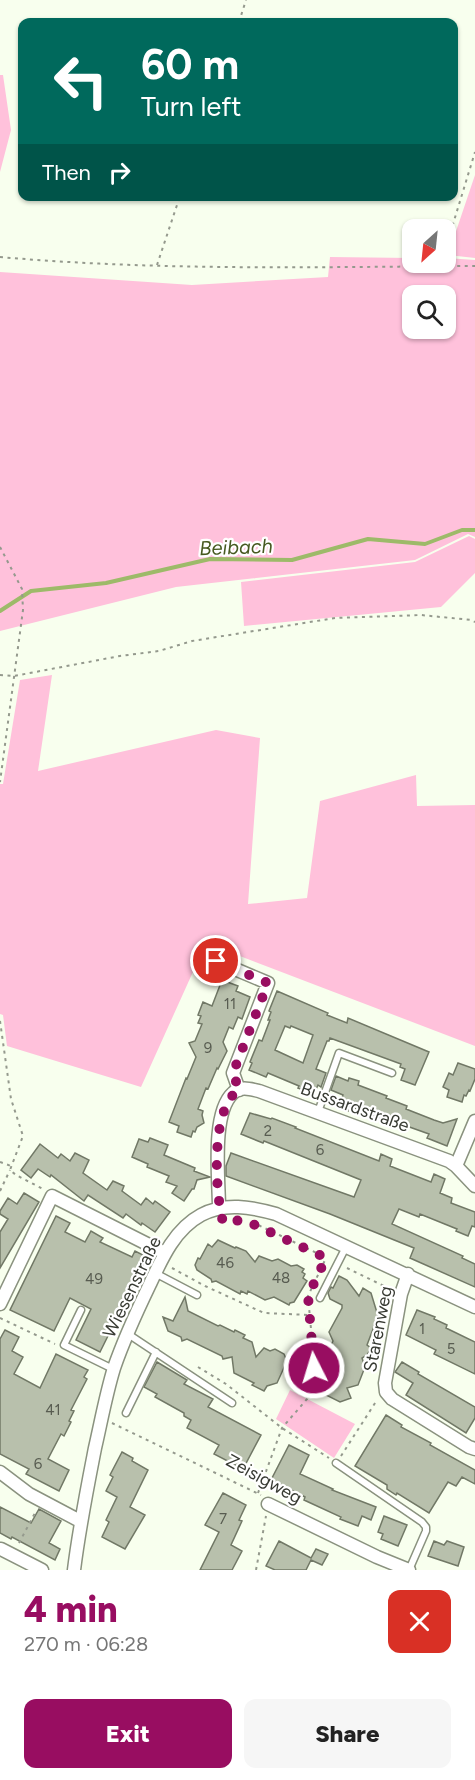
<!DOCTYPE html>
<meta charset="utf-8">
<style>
:root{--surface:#fff;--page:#f6f6f6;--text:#222;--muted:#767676;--accent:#980d61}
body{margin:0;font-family:Figtree,sans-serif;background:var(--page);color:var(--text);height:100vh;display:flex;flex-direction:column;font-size:22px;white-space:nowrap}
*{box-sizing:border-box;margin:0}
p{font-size:20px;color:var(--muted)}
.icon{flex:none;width:33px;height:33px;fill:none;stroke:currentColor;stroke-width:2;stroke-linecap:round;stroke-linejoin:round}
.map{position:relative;height:1570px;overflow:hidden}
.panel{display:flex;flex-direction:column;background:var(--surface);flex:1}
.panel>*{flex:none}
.banner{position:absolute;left:18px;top:18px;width:440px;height:183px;border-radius:12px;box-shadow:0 2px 4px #0004;background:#00695c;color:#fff;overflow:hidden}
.needle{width:39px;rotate:207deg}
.tools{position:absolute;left:402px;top:219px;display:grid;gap:12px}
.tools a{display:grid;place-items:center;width:54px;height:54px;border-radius:12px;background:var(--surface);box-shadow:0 2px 4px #0004;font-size:30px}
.pin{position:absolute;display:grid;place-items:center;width:51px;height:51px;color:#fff;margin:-26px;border:3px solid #fff;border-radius:50%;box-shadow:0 2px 6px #0007}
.me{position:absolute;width:66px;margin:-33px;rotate:355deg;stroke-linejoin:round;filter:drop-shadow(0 0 4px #0008)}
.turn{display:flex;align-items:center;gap:21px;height:126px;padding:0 24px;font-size:27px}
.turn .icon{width:78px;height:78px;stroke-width:2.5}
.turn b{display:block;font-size:42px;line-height:51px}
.then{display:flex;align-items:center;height:57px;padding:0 24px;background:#0003;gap:12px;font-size:22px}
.round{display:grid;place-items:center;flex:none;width:63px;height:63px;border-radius:12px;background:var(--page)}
.headline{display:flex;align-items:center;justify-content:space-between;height:102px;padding:0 24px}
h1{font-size:36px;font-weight:800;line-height:45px;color:var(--accent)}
.cta{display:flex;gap:12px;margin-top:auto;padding:12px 24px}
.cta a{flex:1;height:69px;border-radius:12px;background:var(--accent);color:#fff;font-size:24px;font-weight:800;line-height:69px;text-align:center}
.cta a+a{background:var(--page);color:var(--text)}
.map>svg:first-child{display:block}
.green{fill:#ffc1db;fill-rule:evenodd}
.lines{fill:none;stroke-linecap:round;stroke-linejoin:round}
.stream{stroke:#9dba69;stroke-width:4}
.building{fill:#b8c0ac;stroke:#717866;stroke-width:1.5;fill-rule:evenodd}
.service-casing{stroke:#8a927f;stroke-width:9}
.minor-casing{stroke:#8a927f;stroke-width:15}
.path{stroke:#94998d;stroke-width:2;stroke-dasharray:3 4.5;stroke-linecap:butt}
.service{stroke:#fff;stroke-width:6}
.minor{stroke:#fff;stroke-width:12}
.route{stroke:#980d61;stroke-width:10;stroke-dasharray:0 18}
.labels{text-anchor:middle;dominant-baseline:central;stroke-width:4.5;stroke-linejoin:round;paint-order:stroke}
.number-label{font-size:15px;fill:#585c51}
.street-label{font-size:18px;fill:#383b33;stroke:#fff}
.water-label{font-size:20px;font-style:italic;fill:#475920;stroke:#fff}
</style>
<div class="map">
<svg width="475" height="1570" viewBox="0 0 475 1570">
<rect width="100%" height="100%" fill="#f8ffee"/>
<path class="green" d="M0,75H3L11,130L0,172Z
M475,175V258L448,255Z
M330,257L412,258V262H446V258L475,260V537L468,534L415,560L176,587L0,631V272L192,285L328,277ZM412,296H446V328H412Z
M469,536L475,539V573L441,607L244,626L241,582L415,562Z
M52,675L38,771L216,730L260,738L248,904L307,898L320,801L416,775L417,806L475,805V1046L206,943L141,1087L7,1046L3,1015L0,1014V784H3L20,680Z
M290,1390L355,1424L334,1458L276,1419Z"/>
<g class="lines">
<path class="stream" d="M0,611L31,591L106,583L210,559L292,560L368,539L425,544L462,530H475"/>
</g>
<path class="building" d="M222,980L238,986L236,991L250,997L242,1019L238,1017L233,1029L229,1027L223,1042L227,1051L218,1069L217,1068L208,1089L206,1088L198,1109L203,1111L202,1115L204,1123L197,1127L195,1132L193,1131L191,1137L177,1132L179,1126L169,1122L186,1078L187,1079L196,1057L189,1043L195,1041L202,1024L198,1023L201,1016L198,1015L203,1002L212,1006Z
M277,991L328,1013L327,1015L347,1023L348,1018L429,1052L415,1085L401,1080L405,1069L400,1067L401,1064L330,1038L329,1041H327L316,1069L326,1073L321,1087L318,1085L314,1094L298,1088L299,1086L268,1073L266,1077L249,1070L252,1063L250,1062L259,1040L262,1041L270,1020H268L271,1012L269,1011ZM285,1026L290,1028L291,1026L313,1035L303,1063L275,1050Z
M458,1063L475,1069V1079L470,1091L469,1090L466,1096L464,1095L462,1102L447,1097L449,1090L443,1087L449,1073L453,1075Z
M336,1076L348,1081L349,1078L359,1081L358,1085L387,1096L386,1098L407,1106L406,1109L434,1120L443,1123L457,1119L447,1146L427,1138L429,1134L401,1124L400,1127L350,1106L348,1111L339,1108L343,1095L331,1090Z
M250,1113L271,1119L272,1118L296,1127L295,1128L379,1161L381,1154L392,1159L390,1166L431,1182L434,1174L445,1179L440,1193L452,1198L451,1203L475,1212V1227L472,1226L468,1236L456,1231L457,1229L420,1214L419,1217L399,1209L392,1224L463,1256L462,1258L475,1264V1287L410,1258L414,1248L330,1214L226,1176V1166L231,1153L354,1197L361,1180L264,1141L263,1143L241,1134Z
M150,1138L168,1145L164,1155L195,1168L194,1171L210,1177L197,1180L194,1189H192L184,1201L172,1193L177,1186L166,1182L169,1176L147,1167L148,1164L132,1157L139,1139L148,1142Z
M40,1144L58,1158L61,1154L70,1161L75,1153L89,1160L83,1173L107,1190L113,1181L124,1186L122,1191L141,1205L146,1198L153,1204L155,1201L170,1212L155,1232L142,1223L141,1225L126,1214L123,1218L88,1195L84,1201L51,1175L50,1177L38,1169L31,1178L21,1170Z
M24,1193L39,1202L0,1268V1232L8,1219L0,1214V1211L8,1198L17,1204Z
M56,1216L70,1223L65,1232L85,1242L91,1231L103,1238L100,1242L132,1257L135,1251L147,1257L100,1352L76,1340L91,1309L70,1298L54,1331L10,1310Z
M218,1240L235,1248L236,1247L246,1251L255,1262L259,1256L272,1261L278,1259L291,1266L297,1265L304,1269L302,1272L305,1274L303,1278L307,1281L294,1302L290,1303L289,1305L274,1297L265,1300L248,1291L247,1294L241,1291L240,1294L216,1281L212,1282L211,1279L197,1270L195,1265L198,1258L200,1259L208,1244L212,1247Z
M339,1276L347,1280L359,1296L363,1288L371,1293L378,1316L367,1345L371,1348L367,1355L362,1358L365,1367L358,1385L347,1388L351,1398L340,1402L312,1388L322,1369L321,1366L333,1341L329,1332L342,1308V1305L330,1299L328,1293L331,1287L333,1288Z
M185,1297L188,1311L218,1326L220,1325L234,1332L235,1330L245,1335L243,1338L252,1342L256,1357L264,1348L270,1351L275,1349L284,1354L287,1361L277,1383L267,1386L264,1391L252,1385L254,1383L234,1373L232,1357L223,1359L222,1356L187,1339L182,1341L181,1337L168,1331L163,1317L173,1321Z
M417,1310L435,1317L434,1319L447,1325L446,1328L475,1342V1374L434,1354L436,1350L406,1335Z
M5,1330L19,1337L12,1351L23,1357L14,1374L40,1388L56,1354L88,1370L84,1377L87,1379L71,1410L74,1411L69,1421L71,1422L64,1436L61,1434L48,1459L69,1470L59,1491L26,1474L29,1469L0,1454V1339Z
M157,1362L187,1380L184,1384L213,1399L208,1407L261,1435L243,1469L214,1454L219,1445L187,1428L191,1420L184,1416V1413L155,1397L157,1394L144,1387Z
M402,1362L419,1372L418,1374L475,1407V1418L466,1433L406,1395L413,1383L395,1372Z
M386,1415L402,1425L401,1427L431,1443L430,1445L475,1470V1484L462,1477L456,1486L448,1482L429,1513L397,1493L396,1495L387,1489V1485L355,1466Z
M289,1445L309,1455L300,1474L333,1489L332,1490L376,1507L371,1520L362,1516L358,1526L340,1519L341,1517L304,1500L305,1497L271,1480Z
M122,1452L133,1458L132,1461L148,1470L130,1507L145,1515L125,1549L102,1537L109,1522L106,1520L117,1497L106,1491L113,1477L110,1475Z
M223,1493L246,1505L239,1520L242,1521L231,1545L242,1551L232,1570H200L219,1532L205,1525Z
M0,1507L31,1523L39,1509L61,1521L49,1543L60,1549L55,1560L12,1537L11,1539L0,1533Z
M384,1516L407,1525L398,1546L381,1539L383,1534L378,1532Z
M279,1541L311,1558L316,1549L328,1554L322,1565L311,1560L306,1570H275L266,1566Z
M434,1541L444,1545L447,1541L464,1547L458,1566L428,1556Z"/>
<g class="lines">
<defs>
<path id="service" d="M318,1112L339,1053L392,1073
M155,1273L197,1295
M320,1298L347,1245
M81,1310L64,1345L113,1369
M128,1334L232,1403
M126,1413L156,1352
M336,1463L422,1522L426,1527V1531L409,1570"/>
<path id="minor" d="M216,961L268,983L233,1073L239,1090
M456,1166L475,1121
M219,1208C219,1180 211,1113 233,1093C240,1086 250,1089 259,1091L449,1161L456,1166L475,1186
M408,1274L401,1294L385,1383L386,1392L392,1399L469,1447L475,1449
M0,1304L52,1196L165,1253
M0,1472L29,1494L80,1521
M268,1504L377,1557L409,1570
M1,1549L42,1570
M74,1570C79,1529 87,1489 95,1448C101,1422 106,1394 114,1368C124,1339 137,1311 150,1284C162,1258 175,1229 201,1215C225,1202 251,1207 276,1214L475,1307"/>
</defs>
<use href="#service" class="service-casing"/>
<use href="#minor" class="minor-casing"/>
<path class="path" d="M239,22L246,0
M446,247L475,152
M0,257C158,271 317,267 475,266
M157,265L180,196
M0,547L22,589L23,610L0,782
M0,675L14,676L120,656L159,651L192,641L335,618L421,615L471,620L475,622
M0,1021L11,1099L23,1136L10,1170L16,1175L43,1189
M0,1162L11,1166
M0,1191L10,1170
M252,1222L325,1257
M172,1268L205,1286L264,1313L309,1315
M347,1268L390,1289
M0,1318L55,1344
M198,1367L226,1384L282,1428L329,1458
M112,1423L261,1495
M341,1456L377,1400
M258,1493L282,1428L307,1399L315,1373L308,1296L326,1258
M19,1543L36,1511
M256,1570L266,1516"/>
<use href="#service" class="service"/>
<use href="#minor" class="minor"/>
</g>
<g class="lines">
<path class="route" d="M216,961L268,983L233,1073L239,1090C210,1107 215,1193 223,1222L244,1220L326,1258L308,1296L314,1368"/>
</g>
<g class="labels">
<g class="number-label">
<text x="230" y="1004">11</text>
<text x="208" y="1048">9</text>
<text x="268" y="1131">2</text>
<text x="320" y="1150">6</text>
<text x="225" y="1263">46</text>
<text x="281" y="1278">48</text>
<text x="94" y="1279">49</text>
<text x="422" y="1329">1</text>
<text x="451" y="1349">5</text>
<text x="53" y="1410">41</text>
<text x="38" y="1464">6</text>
<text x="223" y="1519">7</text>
</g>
<g class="street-label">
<text transform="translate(355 1107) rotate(20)">Bussardstraße</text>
<text transform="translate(132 1287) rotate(-64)">Wiesenstraße</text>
<text transform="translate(378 1329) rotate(-79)">Starenweg</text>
<text transform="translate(264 1479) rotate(29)">Zeisigweg</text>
</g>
<g class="water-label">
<text transform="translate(236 547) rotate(-2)">Beibach</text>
</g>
</g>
</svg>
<div class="tools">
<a><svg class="needle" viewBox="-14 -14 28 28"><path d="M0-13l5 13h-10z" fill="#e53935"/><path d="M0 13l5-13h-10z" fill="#767676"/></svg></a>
<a><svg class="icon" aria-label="search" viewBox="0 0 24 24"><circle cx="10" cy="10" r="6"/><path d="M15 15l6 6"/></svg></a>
</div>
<div class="pin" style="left:216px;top:961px;background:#d93025"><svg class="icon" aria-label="arrive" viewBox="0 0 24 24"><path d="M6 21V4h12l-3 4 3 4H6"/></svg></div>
<svg class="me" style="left:314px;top:1368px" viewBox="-20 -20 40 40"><circle r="17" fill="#980d61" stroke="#fff" stroke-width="3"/><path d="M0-11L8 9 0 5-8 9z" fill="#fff"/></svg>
<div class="banner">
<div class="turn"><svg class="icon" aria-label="left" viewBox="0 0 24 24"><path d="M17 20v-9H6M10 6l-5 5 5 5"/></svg><div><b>60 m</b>Turn left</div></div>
<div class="then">Then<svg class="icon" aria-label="right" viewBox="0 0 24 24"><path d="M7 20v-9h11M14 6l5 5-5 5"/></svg></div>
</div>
</div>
<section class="panel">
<div class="headline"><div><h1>4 min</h1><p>270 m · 06:28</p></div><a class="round" style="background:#d93025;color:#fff"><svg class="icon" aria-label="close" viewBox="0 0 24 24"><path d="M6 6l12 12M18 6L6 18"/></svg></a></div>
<div class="cta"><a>Exit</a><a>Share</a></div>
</section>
